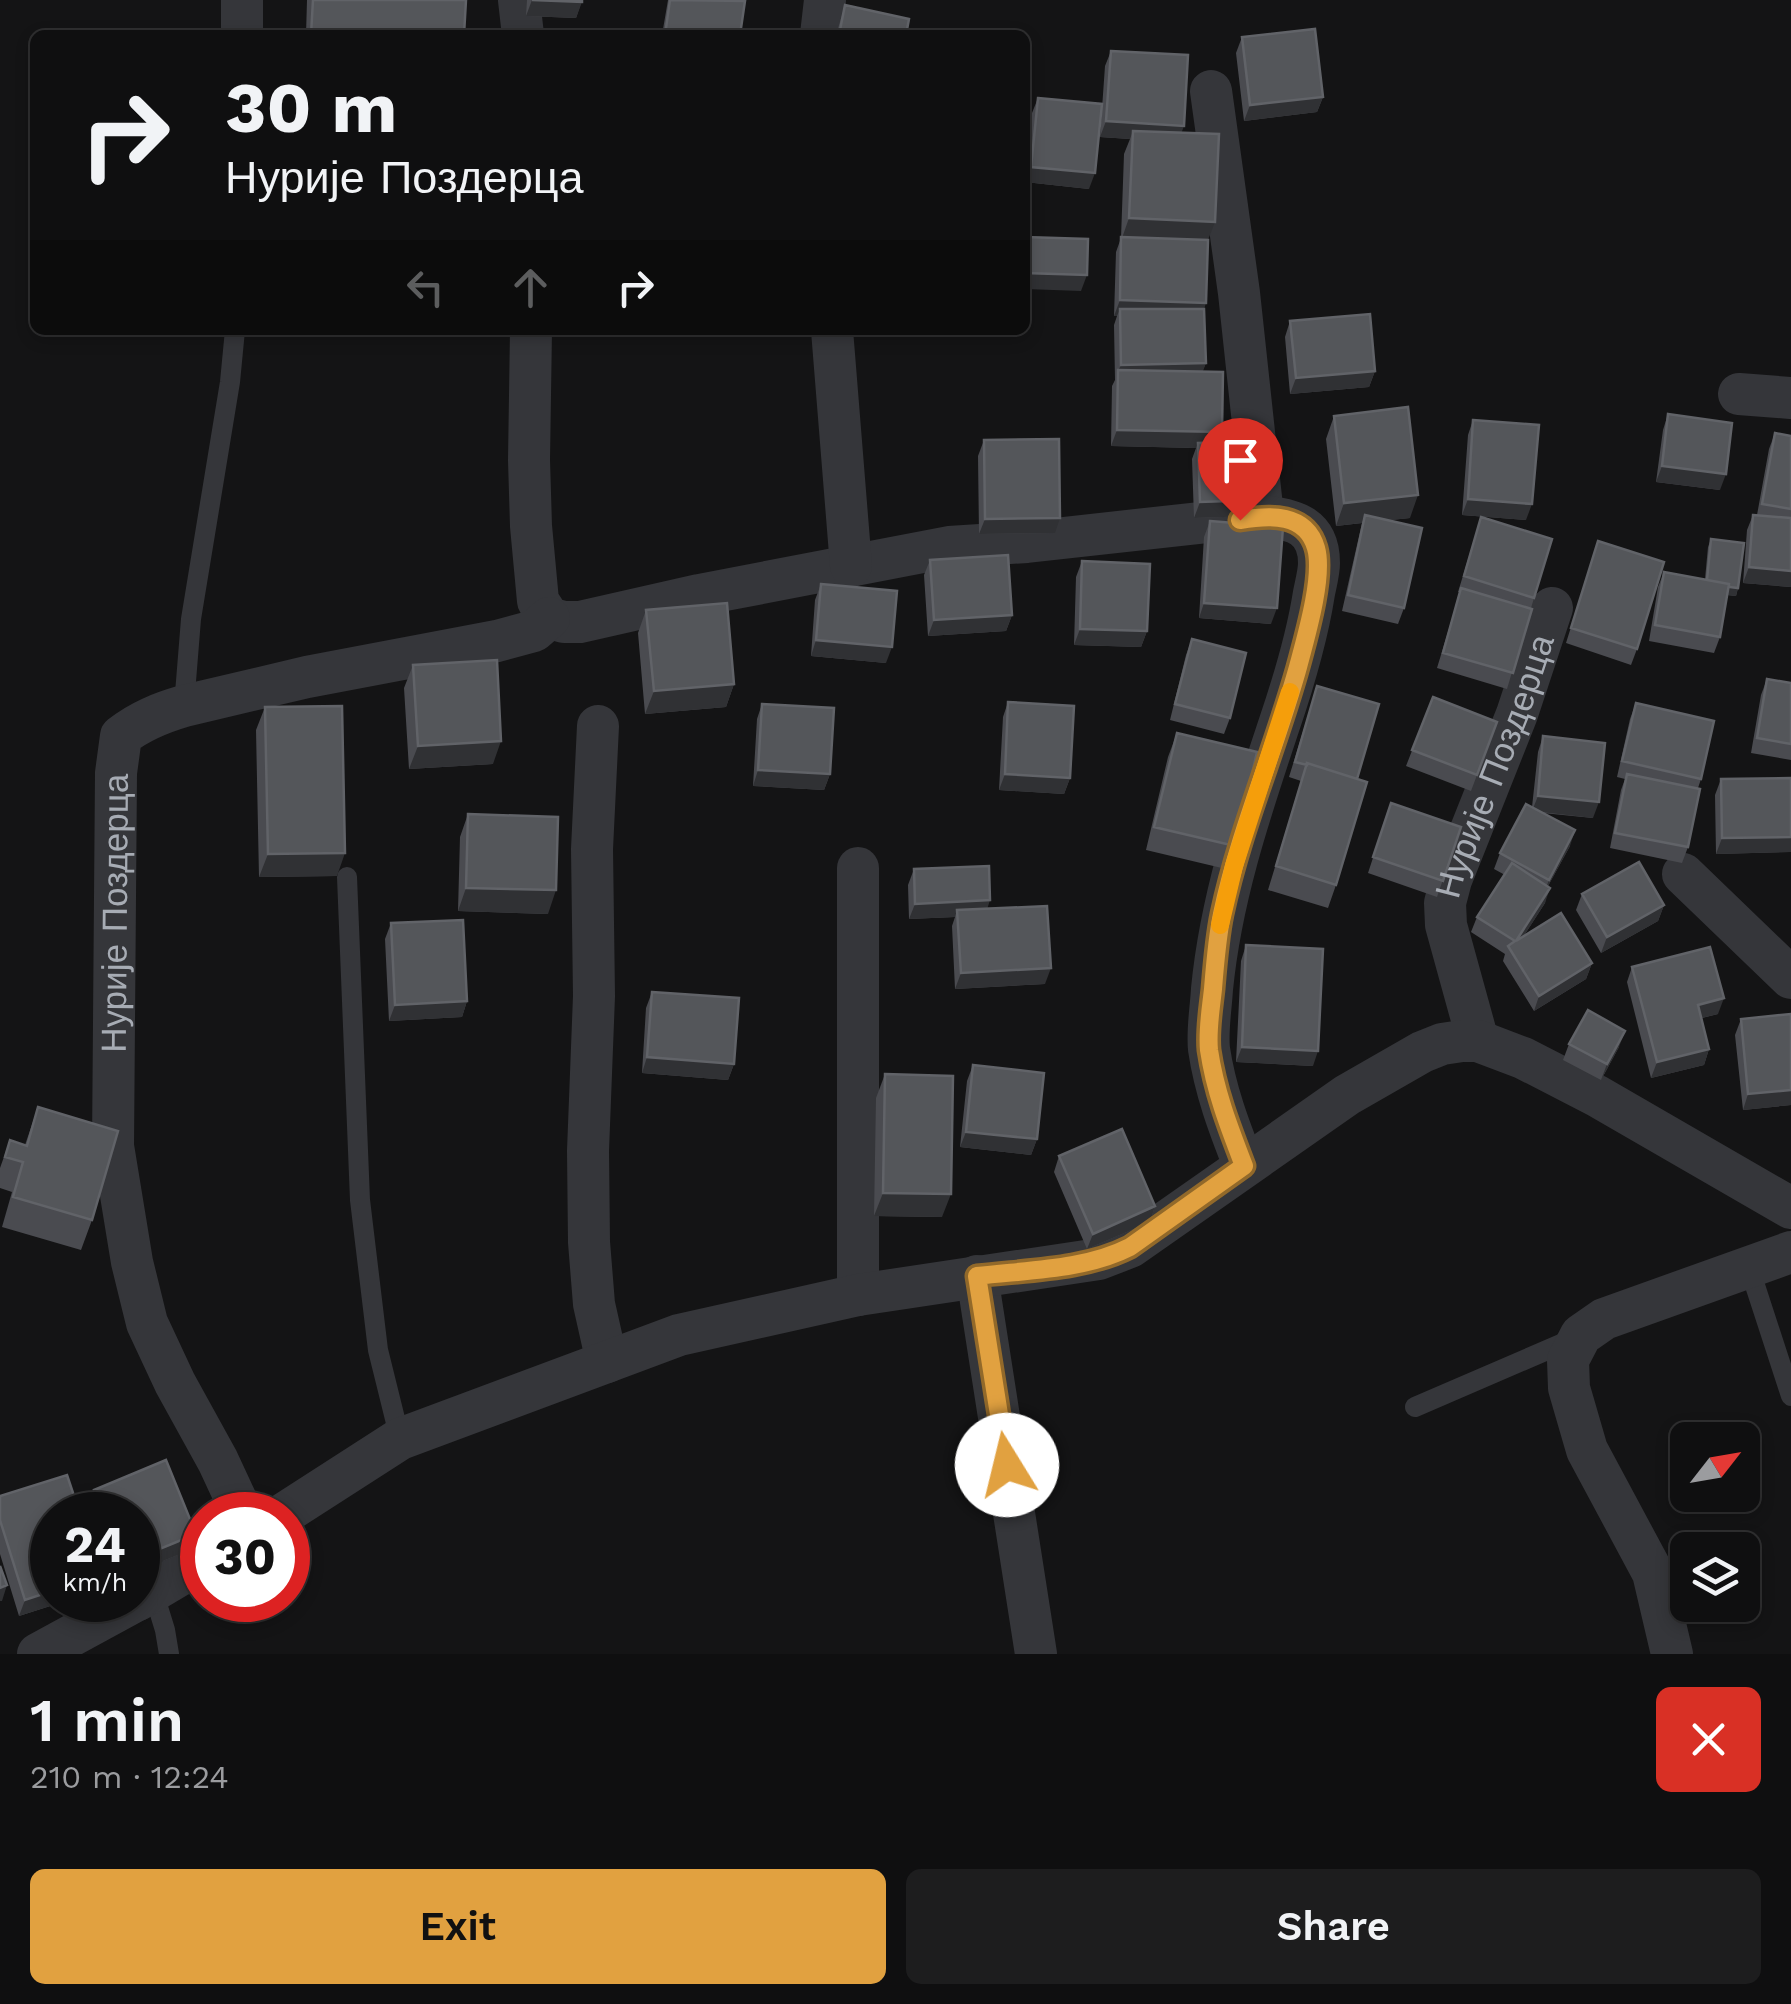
<!DOCTYPE html>
<meta charset="utf-8">
<style>
:root{--surface:#0f0f10;--page:#1d1d1e;--text:#f1f3f6;--muted:#9b9c9f;--line:#2f2f30;--accent:#e1a140}
body{margin:0;font-family:"Work Sans",sans-serif;background:var(--page);color:var(--text);height:100vh;display:flex;flex-direction:column;font-size:38px;white-space:nowrap}
*{box-sizing:border-box;margin:0}
p{font-size:32px;color:var(--muted)}
.icon{flex:none;width:55px;height:55px;fill:none;stroke:currentColor;stroke-width:2;stroke-linecap:round;stroke-linejoin:round}
.map{position:relative;height:1654px;overflow:hidden}
.details{display:flex;flex-direction:column;background:var(--surface);flex:1}
.details>*{flex:none}
.guide{position:absolute;left:30px;top:30px;width:1000px;height:305px;border-radius:15px;box-shadow:0 5px 15px #0003,0 0 0 2px var(--line);background:#0f0f10;color:var(--text);overflow:hidden}
.needle{width:65px;rotate:59deg}
.tools{position:absolute;left:1670px;top:1422px;display:grid;gap:20px}
.tools a{display:grid;place-items:center;width:90px;height:90px;border-radius:15px;background:var(--surface);box-shadow:0 5px 15px #0003,0 0 0 2px var(--line);font-size:50px}
.speed{position:absolute;left:30px;top:1492px;display:flex;gap:20px;font-size:50px;font-weight:700;text-align:center}
.speed>*{display:grid;place-content:center;width:130px;height:130px;border-radius:50%;background:var(--surface);box-shadow:0 5px 15px #0003,0 0 0 2px var(--line);line-height:1}
.speed small{font-size:25px;font-weight:400}
.speed .limit{border:15px solid #d22;background:#fff;color:#111}
.pin{position:absolute;display:grid;place-items:center;width:85px;height:85px;color:#fff;margin:-102px -42px;border-radius:50% 50% 50% 0;rotate:-45deg;box-shadow:0 0 10px #0007}
.pin .icon{rotate:45deg}
.me{position:absolute;width:110px;margin:-55px;rotate:351deg;stroke-linejoin:round;filter:drop-shadow(0 0 8px #0008)}
.turn{display:flex;align-items:center;gap:35px;height:210px;padding:0 30px;font-size:45px}
.turn .icon{width:130px;height:130px;stroke-width:2.5}
.turn b{display:block;font-size:70px;line-height:85px}
.lanes{display:flex;align-items:center;height:95px;padding:0 30px;background:#0003;justify-content:center;gap:50px;direction:ltr}
.lanes .off{opacity:.35}
.round{display:grid;place-items:center;flex:none;width:105px;height:105px;border-radius:15px;background:var(--page)}
.head{display:flex;align-items:center;justify-content:space-between;height:170px;padding:0 30px}
h1{font-size:60px;font-weight:600;line-height:75px}
.cta{display:flex;gap:20px;margin-top:auto;padding:20px 30px}
.cta a{flex:1;height:115px;border-radius:15px;background:var(--accent);color:#111;font-size:40px;font-weight:600;line-height:115px;text-align:center}
.cta a+a{background:var(--page);color:var(--text)}
.map>svg:first-child{display:block}
.lines{fill:none;stroke-linecap:round;stroke-linejoin:round}
.lane{stroke:#35363a;stroke-width:20}
.street{stroke:#35363a;stroke-width:42}
.wall{fill:#4a4b50}
.shaded-wall{fill:#303134}
.building{fill:#54565a;stroke:#616368;stroke-width:2.5}
.route-casing{stroke:#92692a;stroke-width:25}
.route{stroke:#e1a140;stroke-width:18}
.slow{stroke:#f59e0b;stroke-width:18}
.labels{text-anchor:middle;dominant-baseline:central;stroke-width:10;stroke-linejoin:round;paint-order:stroke}
.street-label{font-size:35px;fill:#a7acb4;stroke:#0f0f10}
</style>
<div class="map">
<svg width="1791" height="1654" viewBox="0 0 1791 1654">
<rect width="100%" height="100%" fill="#141415"/>
<g class="lines">
<path class="lane" d="M184,706L191,619L230,382L235,330
M347,877L360,1200L378,1350L400,1439
M1749,1267L1791,1396
M1415,1407L1575,1338
M153,1591L165,1630L169,1654"/>
<g class="street">
<path d="M519,0L523,35"/>
<path d="M242,35V0"/>
<path d="M821,35L825,0"/>
<path d="M1211,91L1239,293L1263,516"/>
<path d="M531,330L529,460L531,526L538,601L549,618L564,622H580L699,595L949,547L1027,542L1263,516C1294,519 1319,526 1319,563C1319,572 1316,583 1314,593C1307,638 1294,681 1279,725C1250,812 1221,897 1212,989C1211,1008 1207,1030 1209,1049C1215,1090 1229,1127 1244,1165"/>
<path d="M832,330L851,566"/>
<path d="M1739,394L1791,398"/>
<path d="M598,726L592,849L594,996L588,1151L589,1242L594,1304L607,1362"/>
<path d="M1683,874L1791,978"/>
<path id="s1" d="M1478,1041L1446,925L1445,903L1451,880L1517,714L1552,608"/>
<path d="M977,1276L1036,1654"/>
<path d="M858,1295V868"/>
<path id="s2" d="M243,1515L218,1461L175,1383L147,1323L132,1262L113,1146L116,773L121,736C140,721 160,713 184,706L307,677L497,641L534,631L549,618"/>
<path d="M282,1515L400,1439L679,1335L858,1295L1099,1259L1130,1247L1347,1095L1422,1052L1442,1044L1462,1041H1478L1523,1058L1597,1096L1791,1208"/>
<path d="M138,1600L202,1562"/>
<path d="M38,1654L137,1600"/>
<path d="M1672,1654L1653,1573L1587,1450L1569,1388L1568,1360L1581,1335L1604,1319L1791,1252"/>
</g>
</g>
<path class="wall" d="M307,0H466L464,35H306Z
M527,0H582L576,18L526,16Z
M668,0H738L740,35H662Z
M845,5L906,35H836Z
M1242,37L1323,97L1317,112L1244,121L1236,53Z
M1111,51L1181,133L1208,241L1204,309L1206,363L1202,372L1222,432L1218,442L1253,516L1194,518L1192,459L1196,448L1111,446L1112,386L1115,380L1114,325L1117,316H1114L1116,252L1121,238L1124,154L1130,139L1100,137L1105,66Z
M1038,98L1089,189L1025,182L1032,113Z
M1290,321L1375,371L1369,387L1290,394L1285,337Z
M1668,414L1720,490L1656,482L1663,430Z
M1334,416L1410,518L1390,520L1404,608L1398,624L1342,611L1362,523L1336,526L1326,439Z
M1473,420L1526,520L1462,515L1468,435Z
M1775,433L1791,436V587L1743,583L1747,530L1753,515H1757L1769,449Z
M984,440L1055,533L979,534L978,456Z
M1481,517L1534,598L1507,689L1437,668L1460,592H1458Z
M1210,521L1271,624L1199,618L1204,537Z
M1711,539L1738,588L1736,596L1727,595L1720,637L1714,653L1649,641L1658,587L1664,572L1705,579L1708,547Z
M1598,541L1637,649L1631,665L1566,643Z
M930,560L1012,615L1006,631L928,636L924,575Z
M1082,561L1147,631L1141,647L1074,645L1076,577Z
M821,584L886,663L811,656L815,600Z
M646,610L734,684L726,707L645,714L638,633Z
M1192,639L1230,718L1224,734L1170,720L1186,655Z
M413,665L493,764L409,769L404,688Z
M1767,679L1791,683V760L1751,753L1761,695Z
M1317,686L1357,779L1336,885L1328,908L1268,890L1301,781L1289,777Z
M1433,697L1497,722L1471,791L1406,766Z
M1008,702L1070,778L1064,794L999,790L1003,717Z
M1636,703L1701,779L1698,788L1688,847L1682,863L1610,848L1621,790L1625,779L1617,777L1630,719Z
M762,704L830,774L824,790L753,786L757,719Z
M265,707L337,876L259,877L256,730Z
M1177,733L1235,846L1226,869L1146,850L1168,757Z
M1543,736L1593,818L1543,813L1570,846L1548,886L1545,903L1523,937L1592,963L1586,979L1534,1011L1503,961L1505,954L1471,932L1477,917L1505,875L1494,869L1500,853L1532,807L1538,752Z
M1791,778V852L1716,854L1715,795L1721,779Z
M1391,803L1461,827L1437,897L1368,873Z
M468,814L548,914L458,911L460,837Z
M914,869L987,909L1045,984L955,989L952,926L955,917L909,919L908,885Z
M1582,894L1664,905L1658,921L1601,953L1576,910Z
M391,923L467,1001L462,1017L389,1021L385,939Z
M1246,945L1313,1066L1236,1062L1241,961Z
M1632,967L1718,1014L1702,1018L1709,1049L1704,1065L1651,1078L1627,982Z
M652,992L734,1064L728,1080L642,1073L646,1008Z
M1791,1014V1105L1743,1110L1735,1035L1741,1019Z
M1569,1044L1619,1047L1601,1080L1563,1060Z
M973,1065L1037,1139L1031,1155L960,1147L967,1081Z
M885,1074L942,1217L874,1216L876,1098Z
M38,1107L92,1220L81,1250L2,1227L12,1192L0,1188V1168L10,1140L25,1145Z
M1059,1156L1155,1206L1150,1222L1087,1249L1054,1172Z
M166,1460L196,1534L190,1550L138,1571V1515H92L88,1506L94,1490Z
M0,1496L79,1511L77,1515H52V1600H69L19,1616L0,1554Z"/>
<path class="shaded-wall" d="M532,0L582,2L576,18L526,16Z
M1323,97L1317,112L1244,121L1250,105Z
M1106,121L1184,126L1178,142L1133,131L1130,139L1100,137Z
M1031,167L1095,173L1089,189L1025,182Z
M1129,218L1215,222L1206,245L1121,241Z
M1025,273L1087,275L1081,291L1025,289Z
M1120,300L1206,303L1201,319L1120,309L1117,316H1114Z
M1206,363L1200,379L1118,371L1121,365Z
M1375,371L1369,387L1290,394L1296,378Z
M1117,430L1222,432L1216,448L1198,443L1196,448L1111,446Z
M1662,466L1726,474L1720,490L1656,482Z
M1418,495L1410,518L1364,523L1365,515L1362,523L1336,526L1344,503Z
M1468,499L1532,504L1526,520L1462,515Z
M1259,500L1253,516L1194,518L1200,502Z
M1060,518L1055,533L979,534L985,519Z
M1749,567L1791,571V587L1743,583Z
M1706,584L1738,588L1736,596L1703,592Z
M1204,603L1277,608L1271,624L1199,618Z
M1012,615L1006,631L928,636L934,620Z
M1080,629L1147,631L1141,647L1074,645Z
M816,640L892,647L886,663L811,656Z
M734,684L726,707L645,714L654,691Z
M501,741L493,764L409,769L418,746Z
M758,770L830,774L824,790L753,786Z
M1005,774L1070,778L1064,794L999,790Z
M1538,796L1599,802L1593,818L1532,811Z
M1575,830L1570,846L1543,895L1549,880Z
M1791,837V852L1716,854L1722,838Z
M345,853L337,876L259,877L268,854Z
M466,888L556,890L548,914L458,911Z
M1550,888L1545,903L1513,953L1516,941Z
M990,900L985,916L957,910L955,917L909,919L915,904Z
M1664,905L1658,921L1601,953L1607,937Z
M1592,963L1586,979L1534,1011L1539,996Z
M1051,968L1045,984L955,989L961,973Z
M1724,998L1718,1014L1693,1020L1698,1005Z
M467,1001L462,1017L389,1021L395,1005Z
M1625,1031L1619,1047L1601,1080L1607,1064Z
M1242,1047L1318,1051L1313,1066L1236,1062Z
M1709,1049L1704,1065L1651,1078L1657,1062Z
M647,1057L734,1064L728,1080L642,1073Z
M1791,1090V1105L1743,1110L1748,1094Z
M966,1132L1037,1139L1031,1155L960,1147Z
M883,1193L951,1194L942,1217L874,1216Z
M1155,1206L1150,1222L1087,1249L1093,1234Z
M196,1534L190,1550L138,1571V1558Z
M7,1585L2,1601H0V1588Z
M52,1591V1600H69L19,1616L25,1600Z"/>
<path class="building" d="M313,0H466L464,35H311Z
M532,0H582V2Z
M670,0L745,1L740,35H665Z
M845,5L909,19L906,35H839Z
M1315,29L1323,97L1250,105L1242,37Z
M1111,51L1188,55L1184,126L1106,121Z
M1038,98L1102,104L1095,173L1031,167Z
M1133,131L1219,134L1215,222L1129,218Z
M1025,237L1088,239L1087,275L1025,273Z
M1121,237L1208,240L1206,303L1120,300Z
M1120,309H1204L1206,363L1121,365Z
M1370,314L1375,371L1296,378L1290,321Z
M1118,370L1223,372L1222,432L1117,430Z
M1408,407L1418,495L1344,503L1334,416Z
M1668,414L1732,423L1726,474L1662,466Z
M1473,420L1539,425L1532,504L1468,499Z
M1775,433L1791,436V509L1762,504Z
M1059,439L1060,518L985,519L984,440Z
M1256,441L1259,500L1200,502L1198,443Z
M1365,515L1422,528L1404,608L1348,595Z
M1753,515L1791,518V571L1749,567Z
M1481,517L1552,539L1534,598L1464,576Z
M1210,521L1283,527L1277,608L1204,603Z
M1711,539L1744,543L1738,588L1729,587V584L1707,580Z
M1598,541L1664,562L1637,649L1571,628Z
M1008,555L1012,615L934,620L930,560Z
M1082,561L1150,564L1147,631L1080,629Z
M1664,572L1729,584L1720,637L1655,625Z
M821,584L897,591L892,647L816,640Z
M1461,588L1532,609L1513,673L1443,653Z
M727,603L734,684L654,691L646,610Z
M1192,639L1246,653L1230,718L1175,704Z
M497,660L501,741L418,746L413,665Z
M1767,679L1791,683V744L1757,738Z
M1317,686L1379,704L1357,779L1307,763V765L1295,762Z
M1433,697L1497,722L1477,775L1412,750Z
M1008,702L1074,706L1070,778L1005,774Z
M1636,703L1714,721L1701,779L1622,761Z
M762,704L834,708L830,774L758,770Z
M342,706L345,853L268,854L265,707Z
M1177,733L1257,752L1235,846L1154,827Z
M1543,736L1605,743L1599,802L1538,796Z
M1307,763L1367,782L1336,885L1276,866Z
M1627,774L1700,789L1688,847L1615,833Z
M1791,778V837L1722,838L1721,779Z
M1391,803L1461,827L1443,881L1373,857Z
M1526,804L1575,830L1549,880L1500,853Z
M468,814L558,817L556,890L466,888Z
M1639,862L1664,905L1607,937L1582,894Z
M1512,863L1550,888L1516,941L1561,913L1592,963L1539,996L1508,946L1515,941L1477,917Z
M989,866L990,900L915,904L914,869Z
M1047,906L1051,968L961,973L957,910Z
M463,920L467,1001L395,1005L391,923Z
M1246,945L1323,949L1318,1051L1242,1047Z
M1710,947L1724,998L1698,1005L1709,1049L1657,1062L1632,967Z
M652,992L739,998L734,1064L647,1057Z
M1588,1010L1625,1031L1607,1064L1569,1044Z
M1791,1014V1090L1748,1094L1741,1019Z
M973,1065L1044,1073L1037,1139L966,1132Z
M885,1074L953,1076L951,1194L883,1193Z
M38,1107L118,1131L92,1220L13,1197L23,1162L5,1157L10,1140L27,1146Z
M1122,1129L1155,1206L1093,1234L1059,1156Z
M166,1460L196,1534L138,1558V1515H104L94,1490Z
M67,1475L79,1511L72,1513L73,1515H52V1591L25,1600L0,1520V1496Z
M0,1566L7,1585L0,1588Z"/>
<g class="lines">
<defs>
<path id="route" d="M1007,1465L977,1276C1027,1270 1085,1270 1130,1247L1244,1166C1229,1127 1215,1091 1209,1050C1207,1030 1211,1008 1213,989C1215,964 1217,938 1222,914C1240,829 1275,750 1298,667C1306,637 1324,576 1316,548C1306,513 1270,515 1240,520"/>
</defs>
<use href="#route" class="route-casing"/>
<use href="#route" class="route"/>
<path class="slow" d="M1220,925L1234,866L1290,692"/>
</g>
<g class="labels">
<g class="street-label">
<text stroke="none"><textPath href="#s1" startOffset="288">Нурије Поздерца</textPath></text>
<text stroke="none"><textPath href="#s2" startOffset="628">Нурије Поздерца</textPath></text>
</g>
</g>
</svg>
<div class="tools">
<a><svg class="needle" viewBox="-14 -14 28 28"><path d="M0-13l5 13h-10z" fill="#e53935"/><path d="M0 13l5-13h-10z" fill="#9b9c9f"/></svg></a>
<a><svg class="icon" aria-label="layers" viewBox="0 0 24 24"><path d="M12 4l9 5-9 5-9-5zM3 14l9 5 9-5"/></svg></a>
</div>
<div class="speed"><div>24<small>km/h</small></div><div class="limit">30</div></div>
<div class="pin" style="left:1240px;top:520px;background:#d93025"><svg class="icon" aria-label="arrive" viewBox="0 0 24 24"><path d="M6 21V4h12l-3 4 3 4H6"/></svg></div>
<svg class="me" style="left:1007px;top:1465px" viewBox="-20 -20 40 40"><circle r="19" fill="#fff"/><path d="M0-13L10 11 0 6-10 11z" fill="#e1a140"/></svg>
<div class="guide">
<div class="turn"><svg class="icon" aria-label="right" viewBox="0 0 24 24"><path d="M7 20v-9h11M14 6l5 5-5 5"/></svg><div><b>30 m</b>Нурије Поздерца</div></div>
<div class="lanes"><svg class="icon off" aria-label="left" viewBox="0 0 24 24"><path d="M17 20v-9H6M10 6l-5 5 5 5"/></svg><svg class="icon off" aria-label="ahead" viewBox="0 0 24 24"><path d="M12 20V5M6 11l6-6 6 6"/></svg><svg class="icon" aria-label="right" viewBox="0 0 24 24"><path d="M7 20v-9h11M14 6l5 5-5 5"/></svg></div>
</div>
</div>
<section class="details">
<div class="head"><div><h1>1 min</h1><p>210 m · 12:24</p></div><a class="round" style="background:#d93025;color:#fff"><svg class="icon" aria-label="close" viewBox="0 0 24 24"><path d="M6 6l12 12M18 6L6 18"/></svg></a></div>
<div class="cta"><a>Exit</a><a>Share</a></div>
</section>
